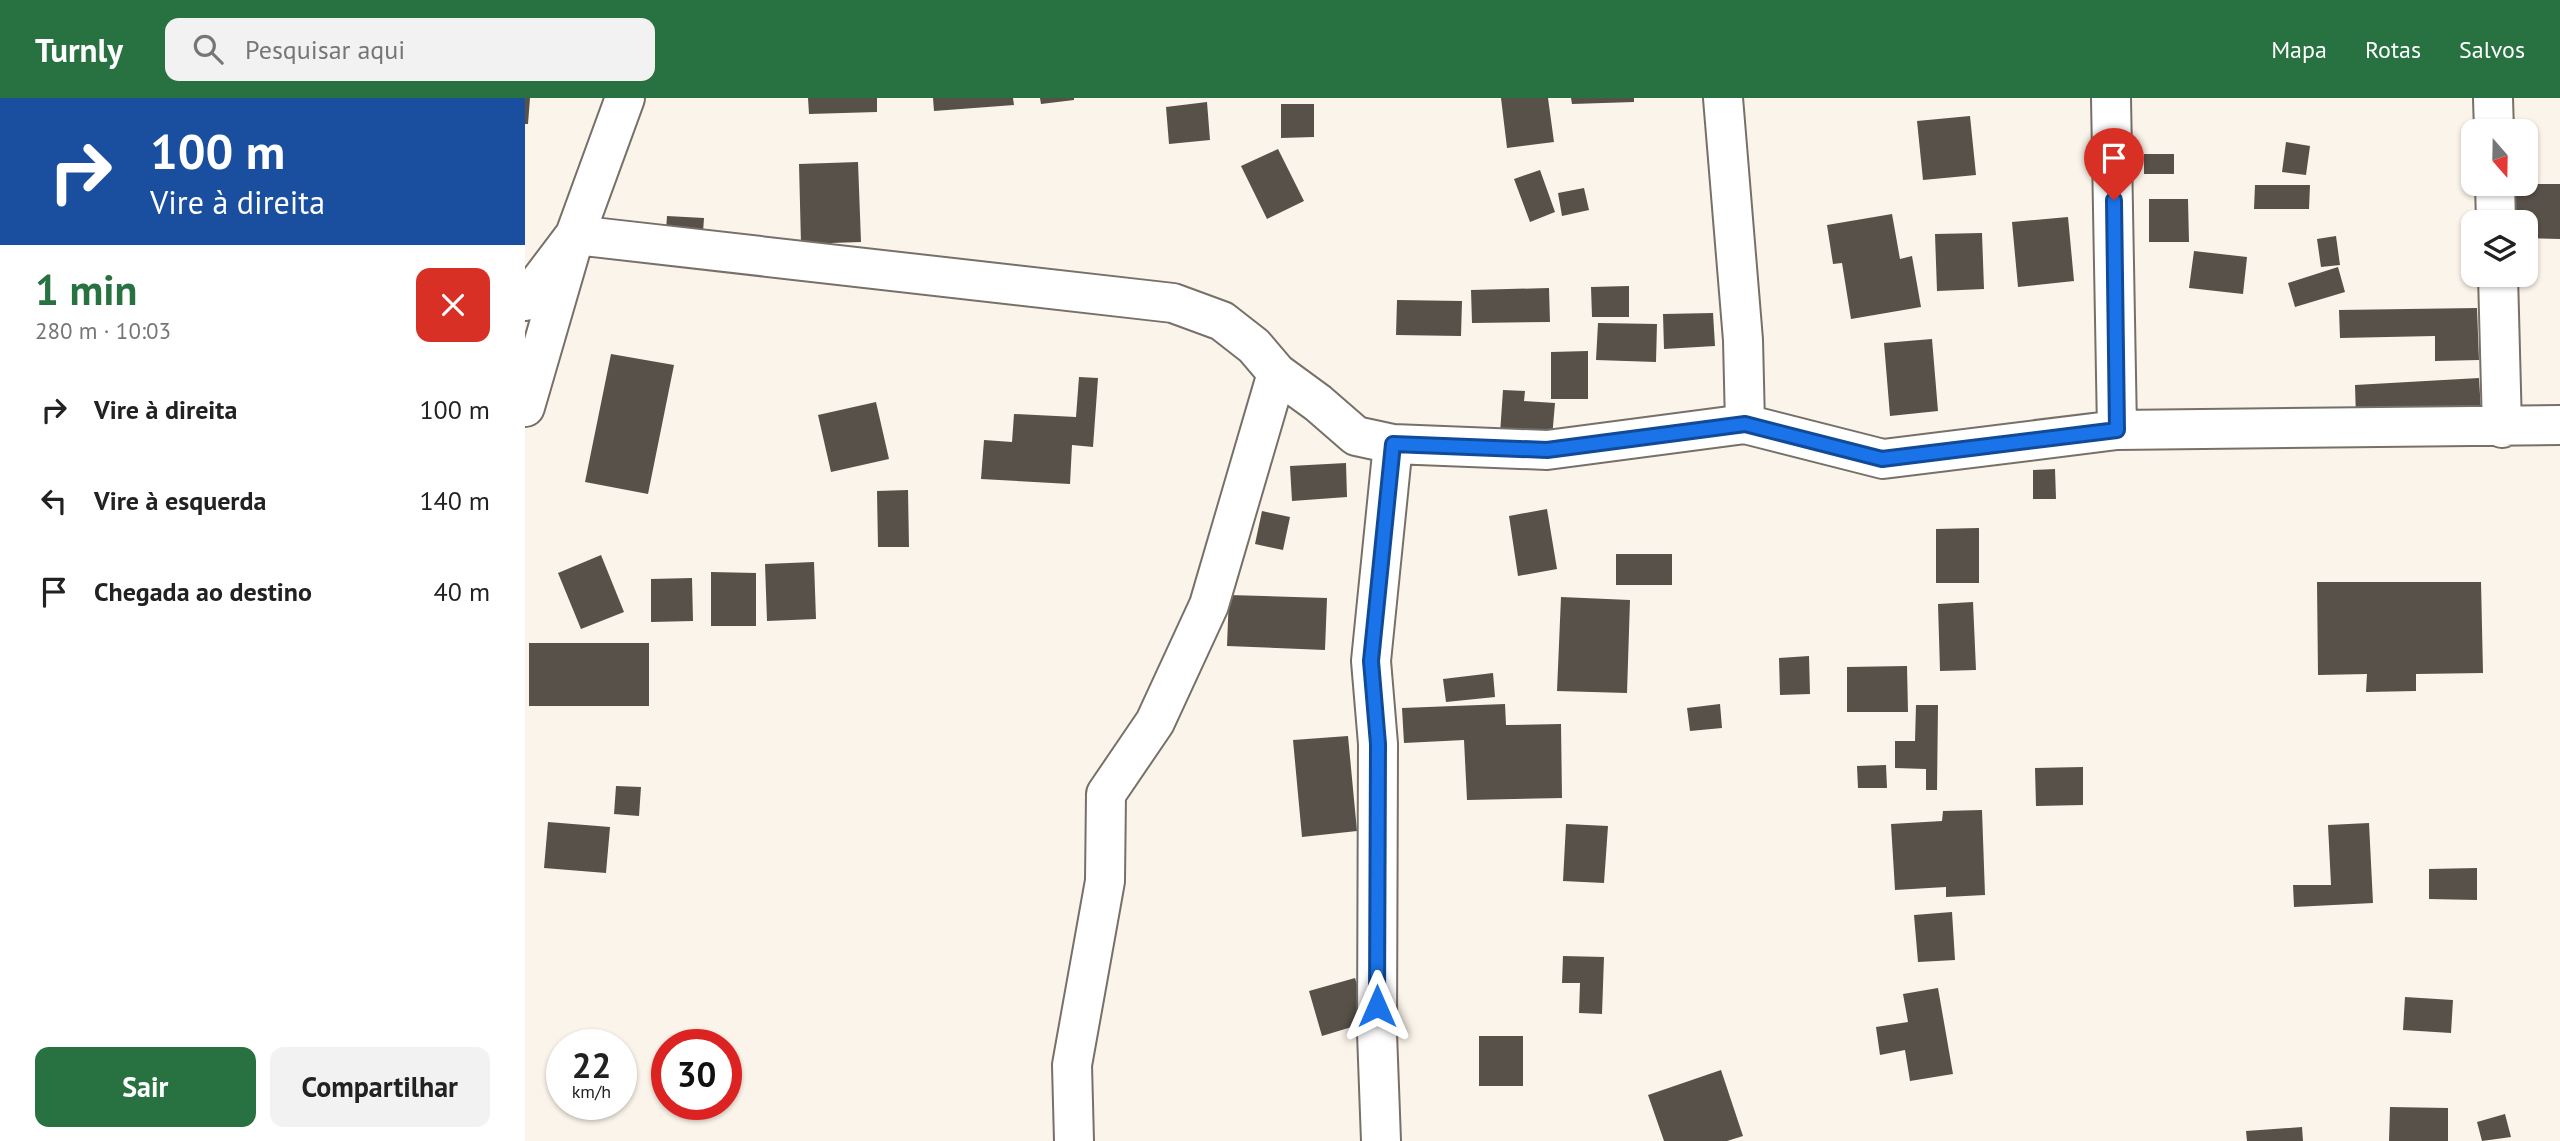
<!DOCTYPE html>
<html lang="pt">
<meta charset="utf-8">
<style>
:root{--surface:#fff;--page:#f2f2f2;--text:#222;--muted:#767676;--accent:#277240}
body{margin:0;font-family:"PT Sans",sans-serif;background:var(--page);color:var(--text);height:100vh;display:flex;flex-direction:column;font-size:26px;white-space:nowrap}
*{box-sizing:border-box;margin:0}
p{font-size:23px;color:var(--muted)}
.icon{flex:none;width:38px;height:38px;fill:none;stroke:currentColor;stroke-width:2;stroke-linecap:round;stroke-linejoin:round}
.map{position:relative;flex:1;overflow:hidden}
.drawer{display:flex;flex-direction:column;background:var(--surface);width:525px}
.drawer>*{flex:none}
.hud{background:#1a4fa0;color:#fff;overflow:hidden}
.needle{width:46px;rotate:160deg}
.controls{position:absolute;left:1936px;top:21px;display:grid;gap:14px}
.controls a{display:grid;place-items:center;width:77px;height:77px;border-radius:14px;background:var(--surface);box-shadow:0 2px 5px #0004;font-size:35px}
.speed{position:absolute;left:21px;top:931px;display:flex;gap:14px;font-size:35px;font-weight:700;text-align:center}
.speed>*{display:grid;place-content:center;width:91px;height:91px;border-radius:50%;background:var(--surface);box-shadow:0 2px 5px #0004;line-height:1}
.speed small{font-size:18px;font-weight:400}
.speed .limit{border:10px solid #d22;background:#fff;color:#111}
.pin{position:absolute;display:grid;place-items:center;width:60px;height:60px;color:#fff;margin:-72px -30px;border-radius:50% 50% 50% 0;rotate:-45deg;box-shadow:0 0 7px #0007}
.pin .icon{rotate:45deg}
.me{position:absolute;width:77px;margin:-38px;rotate:0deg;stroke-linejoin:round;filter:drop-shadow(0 0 5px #0008)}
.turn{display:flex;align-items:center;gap:24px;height:147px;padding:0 35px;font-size:32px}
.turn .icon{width:91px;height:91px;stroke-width:2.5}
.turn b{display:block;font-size:49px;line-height:60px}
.round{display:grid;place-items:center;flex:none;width:74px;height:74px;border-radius:14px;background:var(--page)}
.overview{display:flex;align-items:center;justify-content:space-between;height:119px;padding:0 35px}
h1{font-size:42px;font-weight:800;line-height:52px;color:var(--accent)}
.primary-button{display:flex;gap:14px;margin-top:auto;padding:14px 35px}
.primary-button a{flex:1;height:80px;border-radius:14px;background:var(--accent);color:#fff;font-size:28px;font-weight:800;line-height:80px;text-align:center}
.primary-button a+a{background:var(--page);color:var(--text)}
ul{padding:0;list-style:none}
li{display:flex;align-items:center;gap:21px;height:91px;padding:0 35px}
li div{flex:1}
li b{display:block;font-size:26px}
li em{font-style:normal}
header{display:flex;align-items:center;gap:42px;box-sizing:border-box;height:98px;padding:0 35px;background:var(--accent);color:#fff}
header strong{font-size:33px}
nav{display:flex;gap:38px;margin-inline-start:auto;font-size:24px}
.search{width:490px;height:63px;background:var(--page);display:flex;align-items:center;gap:18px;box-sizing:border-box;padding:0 24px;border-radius:14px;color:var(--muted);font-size:26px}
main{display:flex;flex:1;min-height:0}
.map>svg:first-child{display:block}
.building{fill:#575149}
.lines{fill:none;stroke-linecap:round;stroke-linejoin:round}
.minor-casing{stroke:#767068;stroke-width:42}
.minor{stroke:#fff;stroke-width:38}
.route-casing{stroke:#114b97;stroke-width:18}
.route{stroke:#1a73e8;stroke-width:12}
</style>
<header>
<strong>Turnly</strong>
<div class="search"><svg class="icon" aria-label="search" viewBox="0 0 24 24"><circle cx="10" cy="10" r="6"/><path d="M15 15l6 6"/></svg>Pesquisar aqui</div>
<nav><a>Mapa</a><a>Rotas</a><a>Salvos</a></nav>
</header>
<main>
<section class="drawer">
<div class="hud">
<div class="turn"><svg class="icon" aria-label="right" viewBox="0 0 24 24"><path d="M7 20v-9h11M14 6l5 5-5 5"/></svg><div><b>100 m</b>Vire à direita</div></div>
</div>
<div class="overview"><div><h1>1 min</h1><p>280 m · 10:03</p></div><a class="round" style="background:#d93025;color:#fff"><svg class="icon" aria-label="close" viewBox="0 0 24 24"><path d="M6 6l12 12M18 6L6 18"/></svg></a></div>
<ul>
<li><svg class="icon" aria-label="right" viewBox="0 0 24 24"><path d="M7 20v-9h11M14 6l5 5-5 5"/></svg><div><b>Vire à direita</b></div><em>100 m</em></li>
<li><svg class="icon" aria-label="left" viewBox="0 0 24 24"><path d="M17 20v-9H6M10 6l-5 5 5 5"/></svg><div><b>Vire à esquerda</b></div><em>140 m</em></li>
<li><svg class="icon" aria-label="arrive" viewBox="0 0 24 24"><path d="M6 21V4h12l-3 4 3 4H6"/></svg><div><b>Chegada ao destino</b></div><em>40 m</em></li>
</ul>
<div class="primary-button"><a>Sair</a><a>Compartilhar</a></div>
</section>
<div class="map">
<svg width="2035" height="1043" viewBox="0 0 2035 1043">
<rect width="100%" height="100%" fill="#fbf4ea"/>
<path class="building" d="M0,0H5L3,26H0Z
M283,0H352V14L284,16Z
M408,0H488L489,7L409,13Z
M515,0H549V2L516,6Z
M976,0H1023L1029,44L982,50Z
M1046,0H1109V4L1047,6Z
M682,4L685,42L644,46L641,9Z
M756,6H789V39L756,40Z
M1445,18L1451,77L1398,82L1392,23Z
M1761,44L1785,48L1781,77L1757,74Z
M753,51L779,103L742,121L716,68Z
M1619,56H1649V76H1619Z
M333,64L336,144L276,146L274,66Z
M1015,72L1030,114L1005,124L989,81Z
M1989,86H2035V141L2000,140V124H1989Z
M1730,87H1785L1784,111H1729Z
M1059,90L1064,112L1037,118L1033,95Z
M1624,101H1663L1664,144H1624Z
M1367,116L1375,161L1387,158L1396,209L1326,221L1317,165L1308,166L1302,127Z
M142,118L179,120L176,163L139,161Z
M1543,119L1549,183L1493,189L1487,124Z
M1457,135L1459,191L1412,193L1410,136Z
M1811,138L1815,167L1796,169L1792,141Z
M1669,153L1722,159L1718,196L1664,190Z
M1813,169L1820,194L1770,209L1763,185Z
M1104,188V219H1067L1066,189Z
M1024,190L1025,224L947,225L946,192Z
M872,202L937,203L936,238L871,237Z
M1952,210L1954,262L1910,263V238L1815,240L1814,212Z
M1188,215L1190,248L1139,251L1138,216Z
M1073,225L1132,226L1131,264L1071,262Z
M1407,241L1413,313L1365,318L1359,245Z
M1063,253V301H1026V254Z
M86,256L149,267L123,396L60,384Z
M554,279L573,280L568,349L547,347L545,386L456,381L459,342L487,344L489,316L551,319Z
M1954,280L1956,313L1831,320L1830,287Z
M978,292L1000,293L999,303L1030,305L1027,340L975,336Z
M351,304L364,361L306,374L293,317Z
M821,365L822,399L767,403L765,368Z
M1530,371L1531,401H1508V372Z
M383,392L384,449H353L352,393Z
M1022,411L1032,471L993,478L984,418Z
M737,413L765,419L758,452L730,446Z
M1454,430V485H1411V431Z
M1091,456H1147V487H1091Z
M76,457L99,514L56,531L33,475Z
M289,464L291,521L242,523L240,466Z
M186,474L231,475V528H186Z
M167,480L168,523L126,524V481Z
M1792,484H1956L1958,575L1891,576V593L1841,594L1842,576L1793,577Z
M704,497L802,500L800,552L702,548Z
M1036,499L1105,502L1102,595L1032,593Z
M1448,504L1451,572L1415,573L1413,506Z
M4,545H124V608H4Z
M1284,558L1285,596L1255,597L1254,560Z
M1382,568L1383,614H1322V569Z
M968,575L970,599L921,604L918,581Z
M980,606L981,627L1036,626L1037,700L942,702L939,642L879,645L877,610Z
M1195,606L1197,630L1165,633L1162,610Z
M1391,607H1413L1412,692H1401V671L1370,670V643H1390Z
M823,638L832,733L777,739L768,642Z
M1361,667L1362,690H1333L1332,668Z
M1558,669V707L1511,708L1510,670Z
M91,688L116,689L114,718L89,716Z
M1457,712L1460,797L1421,799V789L1370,792L1366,726L1417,723L1418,713Z
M23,724L85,729L81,775L19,770Z
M1844,725L1848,805L1769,809L1768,787H1806L1803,727Z
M1041,726L1083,728L1079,785L1038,783Z
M1952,770V802L1904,801V771Z
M1427,814L1430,862L1393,864L1389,817Z
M1038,858L1079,859L1077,916L1054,915L1055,885H1037Z
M830,880L843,924L797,938L784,893Z
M1413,890L1428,976L1385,983L1380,952L1355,957L1351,929L1383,924L1378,896Z
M1880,899L1928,902L1926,935L1878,932Z
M954,938H998V988H954Z
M1196,972L1218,1038L1202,1043H1139L1123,997Z
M1865,1009L1923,1010V1043H1864Z
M1980,1016L1986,1039L1957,1043L1952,1024Z
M1777,1029L1778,1043H1722L1721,1033Z"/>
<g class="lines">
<defs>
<path id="minor" d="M1198,0L1218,242L1220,326
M1586,0L1592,332
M1968,0L1969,33
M1970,86L1971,124
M1973,177L1977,330
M0,203L50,137L648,205L697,223L729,248L752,275L793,305L831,338L868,346L1022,352L1220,326L1358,361L1592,332L2035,327
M0,309L50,137L100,0
M549,1043L547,967L580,783L581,696L630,624L684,507L752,275
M856,1043L852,935L853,646L846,563L868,346"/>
</defs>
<use href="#minor" class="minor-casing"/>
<use href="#minor" class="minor"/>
</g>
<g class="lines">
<defs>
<path id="route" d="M852,908L853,646L846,563L868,346L1022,352L1220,326L1357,361L1592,332L1589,102"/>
</defs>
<use href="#route" class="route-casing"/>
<use href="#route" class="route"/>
</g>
</svg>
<div class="controls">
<a><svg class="needle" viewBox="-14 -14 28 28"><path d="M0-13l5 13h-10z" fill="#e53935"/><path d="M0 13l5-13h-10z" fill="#767676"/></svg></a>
<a><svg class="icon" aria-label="layers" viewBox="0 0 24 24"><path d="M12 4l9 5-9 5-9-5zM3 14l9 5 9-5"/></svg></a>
</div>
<div class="speed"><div>22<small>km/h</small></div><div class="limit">30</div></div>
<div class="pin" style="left:1589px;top:102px;background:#d93025"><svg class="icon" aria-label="arrive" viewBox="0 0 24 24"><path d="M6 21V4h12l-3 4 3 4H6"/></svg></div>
<svg class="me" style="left:852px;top:908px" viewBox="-20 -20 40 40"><path d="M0-17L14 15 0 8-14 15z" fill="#1a73e8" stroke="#fff" stroke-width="4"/></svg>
</div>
</main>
